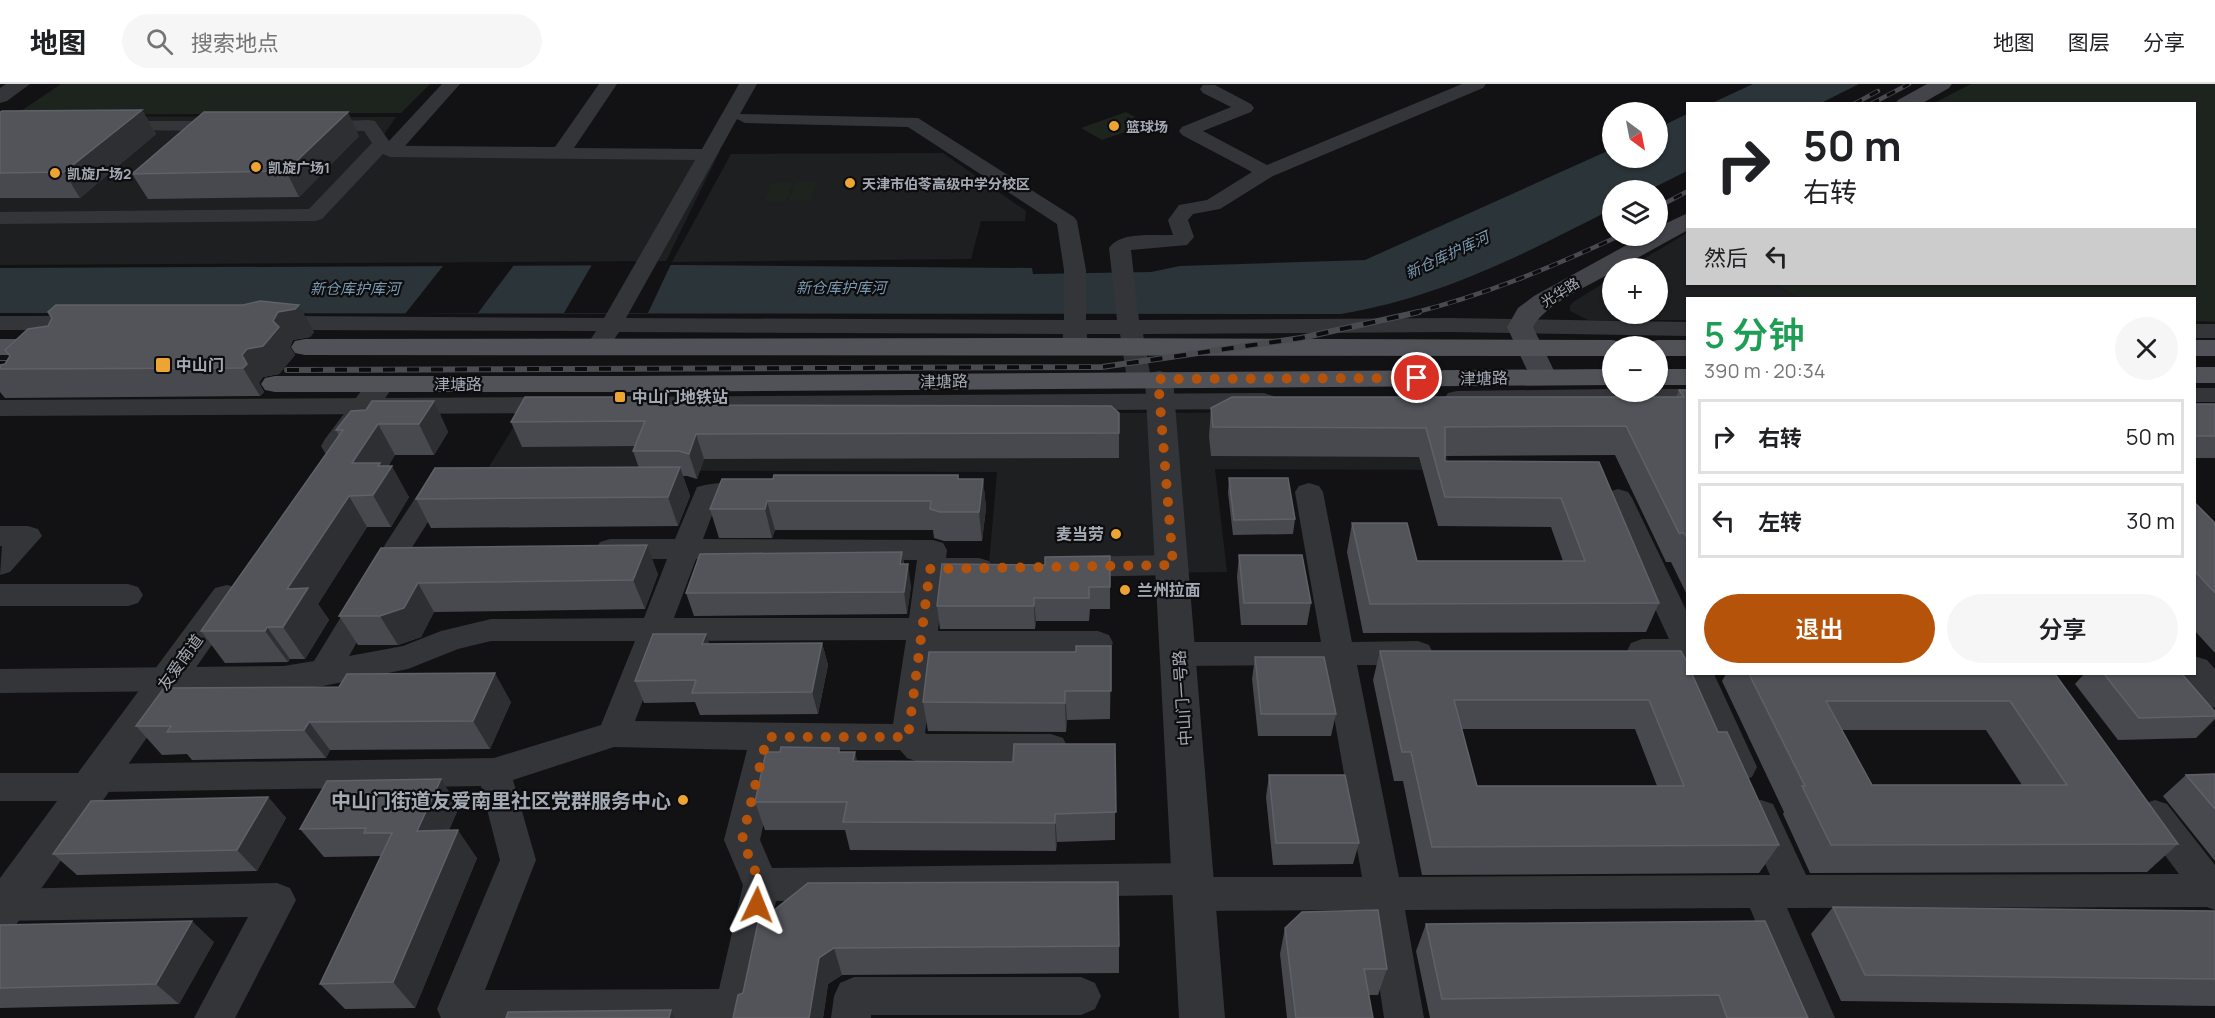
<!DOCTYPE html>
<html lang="zh">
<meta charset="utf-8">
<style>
:root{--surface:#fff;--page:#f6f6f6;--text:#202124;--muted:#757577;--line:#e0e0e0;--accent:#b45309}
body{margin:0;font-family:Manrope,"Noto Sans SC",sans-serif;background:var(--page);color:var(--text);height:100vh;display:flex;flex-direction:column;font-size:22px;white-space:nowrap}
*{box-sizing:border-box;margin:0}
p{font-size:20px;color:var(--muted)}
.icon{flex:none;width:33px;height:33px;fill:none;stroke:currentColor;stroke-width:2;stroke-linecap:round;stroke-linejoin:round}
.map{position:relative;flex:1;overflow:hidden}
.sheet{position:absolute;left:1686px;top:213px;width:510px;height:378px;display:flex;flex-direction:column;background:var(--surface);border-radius:0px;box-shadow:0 2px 4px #0004}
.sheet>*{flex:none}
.banner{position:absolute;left:1686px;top:18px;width:510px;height:183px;border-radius:0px;box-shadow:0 2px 4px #0004;background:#fff;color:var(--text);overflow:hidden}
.needle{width:39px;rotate:148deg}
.buttons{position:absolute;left:1602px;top:18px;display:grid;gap:12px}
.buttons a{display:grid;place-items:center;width:66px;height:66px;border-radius:50%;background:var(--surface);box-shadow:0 2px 4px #0004;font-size:30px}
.pin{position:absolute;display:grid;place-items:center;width:51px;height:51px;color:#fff;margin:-26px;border:3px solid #fff;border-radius:50%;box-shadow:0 2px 6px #0007}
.me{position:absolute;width:66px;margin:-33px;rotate:2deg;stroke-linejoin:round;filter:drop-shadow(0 0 4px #0008)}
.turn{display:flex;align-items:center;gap:21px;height:126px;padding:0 18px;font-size:27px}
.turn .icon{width:78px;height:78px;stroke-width:2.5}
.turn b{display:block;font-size:42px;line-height:51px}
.then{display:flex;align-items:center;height:57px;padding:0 18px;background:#0003;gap:12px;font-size:22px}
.round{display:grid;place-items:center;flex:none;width:63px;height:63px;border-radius:32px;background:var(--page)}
.overview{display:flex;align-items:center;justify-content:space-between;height:102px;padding:0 18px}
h1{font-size:36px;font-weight:600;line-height:45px;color:#1e9e55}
.action{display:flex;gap:12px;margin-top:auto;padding:12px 18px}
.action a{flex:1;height:69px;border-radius:36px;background:var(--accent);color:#fff;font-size:24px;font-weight:600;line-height:69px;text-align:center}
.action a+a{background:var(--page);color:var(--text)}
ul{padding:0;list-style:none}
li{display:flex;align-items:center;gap:18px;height:75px;margin:0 12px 9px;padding:0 6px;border:3px solid var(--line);border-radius:0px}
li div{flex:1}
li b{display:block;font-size:22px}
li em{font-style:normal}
header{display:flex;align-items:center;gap:36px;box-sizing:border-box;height:84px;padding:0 30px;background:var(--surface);border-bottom:2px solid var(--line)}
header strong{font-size:28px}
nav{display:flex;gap:33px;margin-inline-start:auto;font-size:21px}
.search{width:420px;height:54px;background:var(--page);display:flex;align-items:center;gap:15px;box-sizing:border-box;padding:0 21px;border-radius:33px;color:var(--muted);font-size:22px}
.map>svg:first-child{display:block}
.built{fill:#1e1f21}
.green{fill:#1d241d}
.water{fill:#2b3439}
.pier{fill:#121214}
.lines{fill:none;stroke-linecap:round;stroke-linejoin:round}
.minor{fill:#333539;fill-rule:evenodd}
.tertiary{fill:#333539;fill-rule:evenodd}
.secondary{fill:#424449;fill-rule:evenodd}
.primary{fill:#505258;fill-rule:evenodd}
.rail-far1-casing{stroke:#494b50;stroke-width:4.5}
.rail-casing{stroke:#494b50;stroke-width:6}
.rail-far1{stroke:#0d0d0f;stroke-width:3;stroke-dasharray:9;stroke-linecap:butt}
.rail{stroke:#0d0d0f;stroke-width:4;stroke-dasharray:12;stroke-linecap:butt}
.wall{fill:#48494f;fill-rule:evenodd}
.shaded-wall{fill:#2e2f33}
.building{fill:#52545a;stroke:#5f6168;stroke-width:1.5;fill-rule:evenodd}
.route{stroke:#b45309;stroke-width:10;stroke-dasharray:0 18}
.poi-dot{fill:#eca432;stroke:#0d0d0f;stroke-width:2}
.labels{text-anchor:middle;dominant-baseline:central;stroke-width:4.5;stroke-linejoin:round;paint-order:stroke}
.far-poi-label{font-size:14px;font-weight:bold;fill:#a4aab4;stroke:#0d0d0f;text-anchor:start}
.far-street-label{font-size:14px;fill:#a4aab4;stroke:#0d0d0f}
.far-water-label{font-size:15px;font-style:italic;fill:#7c99af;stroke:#0d0d0f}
.poi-label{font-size:16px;font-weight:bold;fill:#a4aab4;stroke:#0d0d0f;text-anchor:start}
.street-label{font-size:16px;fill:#a4aab4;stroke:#0d0d0f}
.near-poi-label{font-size:20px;font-weight:bold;fill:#a4aab4;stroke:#0d0d0f;text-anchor:end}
</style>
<header>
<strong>地图</strong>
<div class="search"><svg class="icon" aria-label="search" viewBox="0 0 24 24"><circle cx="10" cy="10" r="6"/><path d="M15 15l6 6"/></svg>搜索地点</div>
<nav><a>地图</a><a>图层</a><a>分享</a></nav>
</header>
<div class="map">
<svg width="2215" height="934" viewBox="0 0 2215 934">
<rect width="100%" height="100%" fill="#121214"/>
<path class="built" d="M0,32L396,33L377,61L720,67L666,177L0,181Z
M943,69L1026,127L1025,137H981L971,175L672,178L731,70Z
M1687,149L1688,200H1774L1798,214H1688L1687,236H1588L1570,227V222L1573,218L1612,194V230H1658V184H1628Z
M1434,328L1451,386L1215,385L1227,488L988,491L997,388L487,386L521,331Z"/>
<path class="green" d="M61,0H430L401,29L15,31Z
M1971,0H2215V238L2195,237L2194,214H1798L1774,200H2194V20L1934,19Z
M1126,28L1148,40L1102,56L1081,44Z
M796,98H817L811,116H789Z
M772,99H793L786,117H765Z"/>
<path class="water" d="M1753,0H1859L1821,19H1712Z
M1687,30V87L1649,106H1612V125C1522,171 1442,213 1341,230L0,229V184L680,181L1032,184L1033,190L1151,188L1180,182L1365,176L1612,65V74H1658V44Z"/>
<path class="pier" d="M672,178L648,229H564L593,179Z
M514,181L478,229L405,230L443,182Z"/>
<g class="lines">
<path class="minor" d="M442,0H460L405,62L555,63L599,0H617L574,64L702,65L739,0H757L740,30L918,34L1074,133L1077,137L1086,186V236H1117L1109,164C1121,147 1154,152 1173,151L1168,136L1179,121L1207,116L1252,88L1182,51L1179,47L1182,43L1231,23L1203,9L1200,5L1203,1H1215L1251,20L1254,24L1251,28L1203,47L1267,81L1462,0H1486L1483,4L1273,92L1220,125L1193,130L1188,136L1194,153L1187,161L1131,166L1139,236L1450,234L1688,238V252L1450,248L1143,250L1151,295L1148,300L1139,302L1130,300L1127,295L1120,250H1087V261L1083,266L1075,268L1067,266L1063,261V250L619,248L611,260L603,262L595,260L591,255L596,247L293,246L285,244L282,239L285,234L293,232L604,234L695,76L390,73L383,70L322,135L315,137L0,140V128L309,125L372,59L364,47H315L309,46L306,42L309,38L369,36L375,37L389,57ZM737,35L745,39L908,43L1057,140L1064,186V236L626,234Z
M114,37H226L232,38L235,42L232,46L226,47L108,46L105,42L108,38Z
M0,232H89L97,234L100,239L97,244L89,246H0Z
M2194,240H2215V254H2194Z
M2194,304H2215V318H2194Z
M1612,305V308H1658V305H1688V319L1457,321L1448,319L1445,314L1448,309L1457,307Z
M1264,309L1273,312L1276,317L1273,322L1264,325L620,329L611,326L608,321L611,316L620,313Z
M559,313L568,316L571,321L568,326L559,329L0,332V316Z
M437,393L458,396L461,402L458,408L445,411L406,473L396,476L386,473L382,466L386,459L427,396Z
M1309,399L1319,402L1323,408L1352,558L1418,557L1429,561L1433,569L1429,577L1418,581H1357L1399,793L1770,791L1744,731L1749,720L1761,716L1773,720L1806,791L2179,790L2143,742L2138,731L2143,720L2155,716L2167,720L2215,781V826L2207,823L1787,824L1835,934H1795L1750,824L1405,826L1424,934H1384L1368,826L1195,827L1182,822L1177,811L776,817L752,934H441L437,925L500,776L481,702L104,708L101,713L89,717H0V689H83L85,684L97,680L494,674L601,641L635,557H491L458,565L408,585L323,602L284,606L0,609V585L284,582L314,577L358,505L368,502L378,505L383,513L349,572L403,562L441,547L491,535L644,534L667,475H610L600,472L596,465L600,458L610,455H675L697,403C717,397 744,397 764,403L768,409L764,415L754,418H717L703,455L933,456L943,459L947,466L946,474H979L989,477L993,484L989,491L979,494L943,495L938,547H1098L1109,551L1113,559L1109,567L1098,571L935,570L925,649L927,650H1051L1063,654L1068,664L1063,674L1051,678H919L907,674L900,666H780L760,756L772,784L1193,779L1206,784L1210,793H1362L1325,581L1178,582L1167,578L1162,570L1167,562L1178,558H1321L1295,408L1299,402ZM696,475L917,476L909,534H674ZM906,556L893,640L635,637L665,557ZM614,663L747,666L724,756L743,801L719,905L485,906L536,776L513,696Z
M1618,405L1628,408L1632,414L1688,530V579H1642L1631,575L1627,567L1631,559L1642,555H1669L1604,414L1608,408Z
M0,442H28L38,445L42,452L10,488L0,491L2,462H0Z
M1173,471L1183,474L1187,481L1183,488L1173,491L1070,493L1060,490L1056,483L1060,476L1070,473Z
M0,500H128L138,503L143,511L138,519L128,522H0Z
M1688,582V590H1714L1757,683L1752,693L1740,697L1728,693L1683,590Z
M277,799L290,804L296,816L235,934H194L248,833L0,837V807L4,805Z
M854,893H1081L1095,899L1101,912L1095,925L1081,931H871V934H831L834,912L840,899Z"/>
<path class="tertiary" d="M6,0H30L7,17L0,19V4Z
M1159,287L1169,289L1173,295L1225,934H1179L1145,295L1149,289Z
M381,292L391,294L395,300L347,369L336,371L325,369L321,362L325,355L371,294Z
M227,501L239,504L244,513L239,522L15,842L0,848V794L215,504Z
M2194,572L2207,576L2215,585V624L2202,620L2178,590H2194Z"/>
<path class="secondary" d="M1927,0H1952L1949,4L1921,20H1895L1898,16Z
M1688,129V146L1619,184H1612V188C1589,202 1546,219 1533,243L1557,293L1553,299L1543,301L1533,299L1507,243L1518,224L1534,212L1643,152H1658V143Z"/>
<path class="primary" d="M1075,254L1612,256L1622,258L1625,262H1612V272L305,271L295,269L291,263L295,257L305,255Z
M0,255H51L61,257L65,263L61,269L51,271H0Z
M1658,256H1688V272H1658V262H1645L1648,258Z
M2194,256H2215V272H2194Z
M2194,283H2215V299H2194Z
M1612,285V301L629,308H275L265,306L261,300L265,294L275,292H629Z
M1658,285H1688V301H1658Z"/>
<defs>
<path id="rail-far1" d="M1854,20L1878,7
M1871,20L1909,0
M1658,123L1688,107
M1413,229C1485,211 1552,183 1619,152"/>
<path id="rail" d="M0,279H21
M287,286L1102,283L1301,254L1419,228"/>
</defs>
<use href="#rail-far1" class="rail-far1-casing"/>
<use href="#rail" class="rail-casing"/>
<use href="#rail-far1" class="rail-far1"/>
<use href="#rail" class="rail"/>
</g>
<path class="wall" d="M142,26L156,50L80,114H0V28Z
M359,52L299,113L148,115L132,90Z
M52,234L314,248L310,253L293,256L290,263L295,271L279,290L263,293L259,299L264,308L260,312L5,314L0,308V281L5,280L48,242Z
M1679,306H1688V513L1671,478H1666L1615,371L1445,372V377L1599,378L1659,519L1646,548L1363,549L1347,468L1352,439L1417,477H1563L1551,443L1438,442L1419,373L1211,372L1209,352L1211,324L1676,313Z
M434,317L448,348L434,371H395L388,382L409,413L391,443H367L318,520L329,536L305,575H290L288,578L225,579L201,547L339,352L336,346L366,326Z
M2194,320H2215V374H2194Z
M659,321L1119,329V374L704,375L697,395L687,392H683L690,412L678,442L431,444L416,415L639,384L633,367L635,362L522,363L511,338Z
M958,391L959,395H983L986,424L982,457H944L934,454L933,446H775L772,454H719L710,425L773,395Z
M1229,394L1295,435L1293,450L1233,451L1228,409Z
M2194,418L2215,439V569L2194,546Z
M381,464L658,490L645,525L434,528L421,553L398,561H358L339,532Z
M902,468L904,480L911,502L907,530L694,532L686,509Z
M1239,471L1311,519L1307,541H1241L1237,493Z
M1110,472V525H1090L1089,537H1036L1035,545H940L937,522L1045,481Z
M706,550L709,560L822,559L828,581L818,630L700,631L695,618L644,619L635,597Z
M1111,562L1110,635L1067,636L1066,648L928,647L923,618Z
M1380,567H1681L1718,648L1779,761L1759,789L1422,791L1403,697H1394L1373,596ZM1462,645H1635L1657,702H1477Z
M1255,573L1336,630L1331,652H1258L1252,595Z
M1726,590H2055L2178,760L2147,788L1810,789L1783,730L1784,728L1722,597ZM1842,646H1986L2022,701H1872Z
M2084,590H2182L2215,628V635L2196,654L2118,656L2075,600Z
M511,618L490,665L330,666L326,674L192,676L187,670L162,671L136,642Z
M1115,660V756L1057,758L1056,767L850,766L845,746H765L755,718L840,668L858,677L1013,678Z
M2215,690V777L2163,712L2186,691Z
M1269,691L1359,759L1353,780L1273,781L1266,713Z
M268,713L286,734L257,787L77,791L53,770Z
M459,723L449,746L477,774L415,924L345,925L320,900L381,772L324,773L300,745Z
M1833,823L2215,827V922L1841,917L1811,850Z
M1765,837L1808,934H1430L1416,867L1426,840Z
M758,839L1119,862V889L842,891L828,900L823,934H733L743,909Z
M0,841L214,858L179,920L0,924Z
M1285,844L1387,885L1378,911H1369L1373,934H1287L1280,870Z"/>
<path class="shaded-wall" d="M142,26L156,50L80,114L64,88Z
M348,28L359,52L299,113L286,87Z
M299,221L314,248L310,253L293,256L290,263L295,271L279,290L263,293L259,299L264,308L260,312L243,284L242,271L247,265L273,237L278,228Z
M656,313L664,337L653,321Z
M434,317L448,348L434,371L419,340Z
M378,340L395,371L384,387L392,382L409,413L391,443L373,411L352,379Z
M696,350L704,375L697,395L689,370Z
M680,383L690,412L678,442L668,413Z
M983,395L986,424L982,457L979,428Z
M349,412L367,443L318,520L329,536L305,575L283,543L287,505Z
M767,417L775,446L772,454L765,425Z
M647,461L658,490L645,525L633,496Z
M902,468L905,490L900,480Z
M908,480L911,502L907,530L904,508Z
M418,499L434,528L421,553L398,561L380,532Z
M1034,514L1036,537L1035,545L1034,522Z
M267,543L290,575L288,578L265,547Z
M706,550L713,572L702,560Z
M822,559L828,581L818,630L812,608Z
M495,589L511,618L490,665L473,637Z
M1065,607L1067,636L1066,648L1065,619Z
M309,638L330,666L326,674L304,646Z
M855,668L862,696L853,677Z
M441,695L459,723L436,775L417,747Z
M268,713L286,734L257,787L237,766Z
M1055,730L1057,758L1056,767L1055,739Z
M458,746L477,774L415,924L393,898Z
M192,837L214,858L179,920L156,900Z
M834,864L842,891L828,900L823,934H809L819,874Z
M671,926L675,934H669Z"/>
<path class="building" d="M142,26L64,88L0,89V28L2,27Z
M204,28H348L286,87L132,90Z
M260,217L299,221L295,225L278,228L273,237L279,243L263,262L247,265L242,271L247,280L243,284L0,285V281L5,280L10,272L5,266L28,245L48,242L52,234L48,228L56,221H243Z
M1679,306H1688V456L1684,449H1679L1626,342L1445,343V377L1599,378L1659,519L1370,520L1352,439H1407L1417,477H1585L1561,414L1445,413L1426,344L1213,343L1211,324L1232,313H1684Z
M525,313H656L653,321L1111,322L1119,329V349L696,350L689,370L679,367H633L645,337L511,338Z
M372,317H434L419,340H378L352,379H380L378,382H392L373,411L349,412L287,505L308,504L283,543H267L265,547H201L343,346H336L351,327L366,326Z
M2194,320H2215V352H2194Z
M680,383L668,413L416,415L435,384Z
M774,391H958V395H983L979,428H940L930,425L931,417H767L765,425H710L722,395H773Z
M1229,394H1288L1295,435L1234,436Z
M2194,418L2215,439V509L2194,486Z
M647,461L633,496L418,499L404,524L380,532H339L381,464Z
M902,468L900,480H908L904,508L686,509L700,470Z
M1239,471H1302L1311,519H1244Z
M1110,472V503H1089V514H1034V522H937L942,480L1045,481V473Z
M653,550H706L702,560L822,559L812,608L692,609L696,596L635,597Z
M1076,562H1111V607H1065V619L923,618L929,568H1076Z
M1380,567H1681L1688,580V590H1692L1718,648H1727L1779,761L1432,763L1411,668H1402ZM1454,616H1649L1684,702H1477Z
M1255,573H1324L1336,630H1261Z
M495,589L473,637L309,638L304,646L167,648L171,642H136L164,604L339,603L347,590Z
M1749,590H2055L2178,760L1831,761L1802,702H1805ZM1826,617H2010L2067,701H1872Z
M2104,590H2182L2215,628V632L2139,634Z
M1014,660H1115L1116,728L1055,730V739L843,738L847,718H755L766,668H780L781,663L839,664V668H855L853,677L1013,678Z
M2215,690V725L2186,691Z
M1269,691H1345L1359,759H1276Z
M441,695L417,747L458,746L393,898L320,900L392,749H364L366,744L300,745L327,697Z
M268,713L237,766L53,770L91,717Z
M1118,798L1119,862L834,864L819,874L809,934H733L738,911L743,909L758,839L808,799Z
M1833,823L2215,827V895L1865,891Z
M1378,826L1387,885H1364L1373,934H1296L1285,844L1302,828Z
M192,837L156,900L0,904V841Z
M1765,837L1808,934H1727L1719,911L1442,915L1426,840Z
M671,926L669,934H506L508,928Z"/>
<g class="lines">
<path class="route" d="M757,821L761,801L742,756L767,653H908L930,485L1173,481L1158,295L1417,294"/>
</g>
<g class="poi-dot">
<circle cx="1114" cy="42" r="6"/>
<circle cx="256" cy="83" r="6"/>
<circle cx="55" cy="89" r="6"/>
<circle cx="850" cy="99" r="6"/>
<rect x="155" y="273" width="16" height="16" rx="3"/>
<rect x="614" y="307" width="12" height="12" rx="3"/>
<circle cx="1116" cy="450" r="6"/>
<circle cx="1125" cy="506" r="6"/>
<circle cx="683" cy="716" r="6"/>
</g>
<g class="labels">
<g class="far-poi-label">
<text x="1126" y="42">篮球场</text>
<text x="268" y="83">凯旋广场1</text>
<text x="67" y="89">凯旋广场2</text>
<text x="862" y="99">天津市伯苓高级中学分校区</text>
</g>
<g class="far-street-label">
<text transform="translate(1560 208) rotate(-32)">光华路</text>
</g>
<g class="far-water-label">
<text transform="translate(1447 171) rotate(-25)">新仓库护库河</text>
<text x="841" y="203">新仓库护库河</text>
<text x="355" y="204">新仓库护库河</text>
</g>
<g class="poi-label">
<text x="176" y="281">中山门</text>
<text x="632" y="313">中山门地铁站</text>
<text x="1104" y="450" text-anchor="end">麦当劳</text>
<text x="1137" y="506">兰州拉面</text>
</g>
<g class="street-label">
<text transform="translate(1484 294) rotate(-1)">津塘路</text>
<text transform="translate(944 297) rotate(-1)">津塘路</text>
<text x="458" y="300">津塘路</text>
<text transform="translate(180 578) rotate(-54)">友爱南道</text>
<text transform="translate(1182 614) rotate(-94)">中山门一号路</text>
</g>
<g class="near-poi-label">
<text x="671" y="716">中山门街道友爱南里社区党群服务中心</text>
</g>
</g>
</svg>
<div class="buttons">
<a><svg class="needle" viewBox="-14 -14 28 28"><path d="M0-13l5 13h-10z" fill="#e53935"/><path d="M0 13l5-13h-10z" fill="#757577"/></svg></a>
<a><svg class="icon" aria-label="layers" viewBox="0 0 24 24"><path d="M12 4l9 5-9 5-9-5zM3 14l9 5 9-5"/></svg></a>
<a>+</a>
<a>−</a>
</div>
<div class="pin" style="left:1417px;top:294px;background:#d93025"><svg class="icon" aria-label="arrive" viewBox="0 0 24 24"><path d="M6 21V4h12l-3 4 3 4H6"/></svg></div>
<svg class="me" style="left:757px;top:821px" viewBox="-20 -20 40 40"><path d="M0-17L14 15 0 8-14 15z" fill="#b45309" stroke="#fff" stroke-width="4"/></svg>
<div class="banner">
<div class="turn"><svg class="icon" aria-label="right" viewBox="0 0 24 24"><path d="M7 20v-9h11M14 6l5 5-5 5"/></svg><div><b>50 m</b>右转</div></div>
<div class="then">然后<svg class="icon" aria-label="left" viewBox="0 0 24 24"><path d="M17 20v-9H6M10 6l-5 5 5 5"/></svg></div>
</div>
<section class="sheet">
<div class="overview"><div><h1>5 分钟</h1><p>390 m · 20:34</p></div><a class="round"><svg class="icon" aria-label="close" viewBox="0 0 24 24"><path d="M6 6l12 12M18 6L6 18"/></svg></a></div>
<ul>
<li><svg class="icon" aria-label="right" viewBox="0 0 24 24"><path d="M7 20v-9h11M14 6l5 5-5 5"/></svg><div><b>右转</b></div><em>50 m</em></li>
<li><svg class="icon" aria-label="left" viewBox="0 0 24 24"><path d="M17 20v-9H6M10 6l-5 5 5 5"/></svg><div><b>左转</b></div><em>30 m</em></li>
</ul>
<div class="action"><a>退出</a><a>分享</a></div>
</section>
</div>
